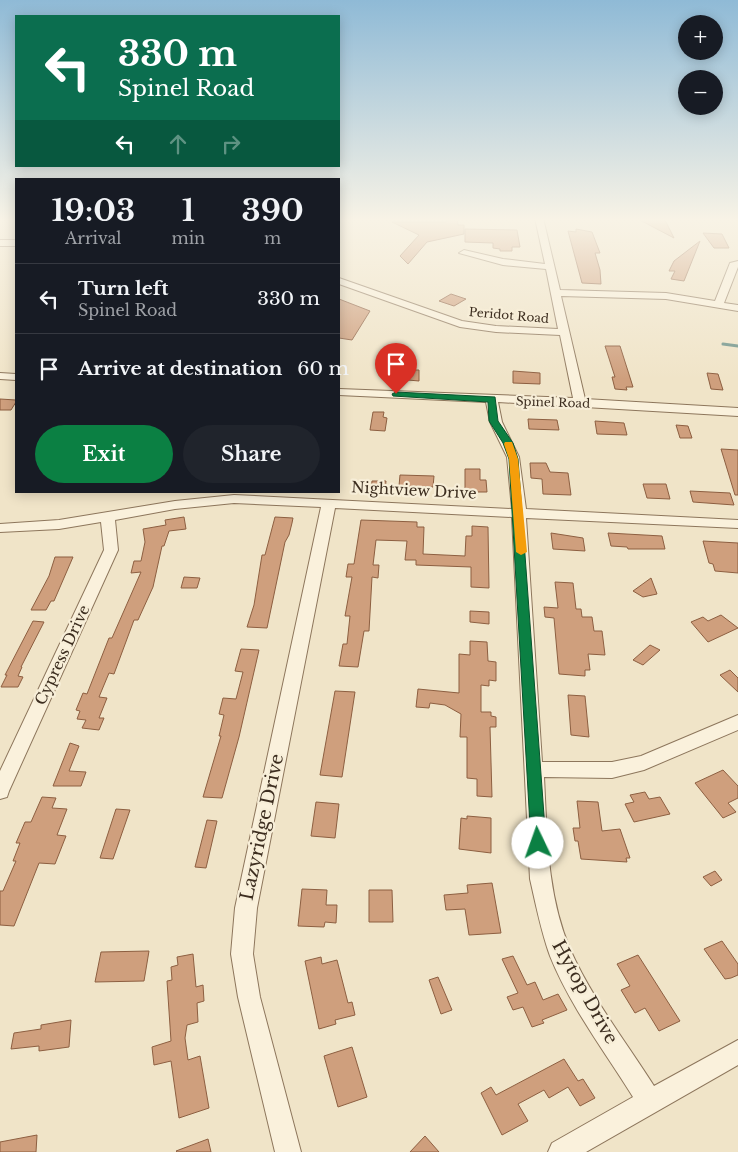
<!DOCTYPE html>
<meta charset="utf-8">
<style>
:root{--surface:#171b24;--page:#20242c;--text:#f1f3f6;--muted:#9ea1a6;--line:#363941;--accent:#0b8043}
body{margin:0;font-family:"Libre Baskerville",serif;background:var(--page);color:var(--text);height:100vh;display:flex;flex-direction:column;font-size:19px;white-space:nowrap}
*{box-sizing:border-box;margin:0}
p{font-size:16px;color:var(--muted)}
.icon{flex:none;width:28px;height:28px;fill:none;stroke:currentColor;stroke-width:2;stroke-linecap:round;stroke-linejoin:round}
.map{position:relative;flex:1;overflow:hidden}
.sheet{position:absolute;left:15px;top:178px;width:325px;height:315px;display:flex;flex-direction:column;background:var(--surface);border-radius:0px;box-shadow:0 2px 12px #0003}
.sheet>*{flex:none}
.guide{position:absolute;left:15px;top:15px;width:325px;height:152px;border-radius:0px;box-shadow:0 2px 12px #0003;background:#0b6e4f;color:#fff;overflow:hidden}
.controls{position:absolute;left:678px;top:15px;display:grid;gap:10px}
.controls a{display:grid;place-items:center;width:45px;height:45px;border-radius:50%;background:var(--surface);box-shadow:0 2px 12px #0003;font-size:25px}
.pin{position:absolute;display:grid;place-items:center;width:42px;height:42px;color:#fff;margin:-51px -21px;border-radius:50% 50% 50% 0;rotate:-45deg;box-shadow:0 0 5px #0007}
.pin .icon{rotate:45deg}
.me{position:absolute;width:55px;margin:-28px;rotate:357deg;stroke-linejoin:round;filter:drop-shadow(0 0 4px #0008)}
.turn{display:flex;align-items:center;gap:18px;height:105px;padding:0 20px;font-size:22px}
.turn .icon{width:65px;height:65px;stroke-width:2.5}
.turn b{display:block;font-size:35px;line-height:42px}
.lanes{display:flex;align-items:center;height:48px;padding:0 20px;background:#0003;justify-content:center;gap:25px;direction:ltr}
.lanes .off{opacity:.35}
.eta{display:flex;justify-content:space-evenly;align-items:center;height:85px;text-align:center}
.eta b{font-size:30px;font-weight:700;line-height:35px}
.button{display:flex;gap:10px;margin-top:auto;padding:10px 20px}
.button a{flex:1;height:58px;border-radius:30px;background:var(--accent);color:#fff;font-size:20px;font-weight:700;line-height:58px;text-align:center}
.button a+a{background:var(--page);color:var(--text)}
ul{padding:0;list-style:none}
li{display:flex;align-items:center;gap:15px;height:70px;padding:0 20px;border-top:1px solid var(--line)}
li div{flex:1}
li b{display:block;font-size:19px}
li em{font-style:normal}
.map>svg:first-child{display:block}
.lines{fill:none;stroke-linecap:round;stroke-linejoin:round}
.stream{stroke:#6f938a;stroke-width:3}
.building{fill:#cf9f7d;stroke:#8d5f41}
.minor-casing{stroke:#8d765c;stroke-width:2}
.minor{fill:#faf1dc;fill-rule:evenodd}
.route{fill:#0b8043;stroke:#07532c}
.slow{fill:#f59e0b}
.labels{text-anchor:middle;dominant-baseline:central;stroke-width:4.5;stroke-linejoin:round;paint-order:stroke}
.far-street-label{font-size:12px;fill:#3d2e20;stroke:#f7eed8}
.street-label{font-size:15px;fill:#3d2e20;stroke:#f7eed8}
.near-street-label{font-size:18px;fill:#3d2e20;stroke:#f7eed8}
</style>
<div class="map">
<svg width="738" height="1152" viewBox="0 0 738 1152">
<rect width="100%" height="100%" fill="#f0e4c8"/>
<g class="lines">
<path class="stream" d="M723,344L738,346"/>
</g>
<path class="building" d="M446,218H457L458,225H464V234L427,242L408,264L400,256L419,235L392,222H446Z
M636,218H664L674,238Z
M465,229L517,230L520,247H512V251H500V249L493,248V243L465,242Z
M576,229L592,232L600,253H595L600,270L601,284L582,283L568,231L576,232Z
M703,233L722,234L729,248H714Z
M700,241L684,281L671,279L675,271H669L674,261Z
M451,294L466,299L454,306L439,301Z
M339,299L370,311L352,340L339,338Z
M605,346H620L633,387H626L627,390L615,389L612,377H615Z
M408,370H419V381L408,380Z
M513,371L540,373V384L513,383Z
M707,373L718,374L723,390L711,389Z
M0,399L16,400V402L11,410H0Z
M373,412H384L383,417L387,418L385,431L370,430Z
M528,419L557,420L559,430L529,429Z
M595,421L624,423L627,435L597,434Z
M676,425L688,426L692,438H680Z
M721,449L738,450V495H735Z
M530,463H546L550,472L568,473L571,495L543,494L542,479L531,478Z
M465,469H480V480H486L487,492H465Z
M400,475L434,476L433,487L399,486Z
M372,481H386L385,491H371Z
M643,484H666L670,499L647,498Z
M690,491L730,493L734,505L693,502Z
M184,517L186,529L169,531L164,546H162L153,587L138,620H134L114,674L109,673L99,697L107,698L99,718H104L99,730L82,728L86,720L77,719L80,711L76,710L83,693L87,694L109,638H112L141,572L131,573L134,561H141L145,542L143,529L166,525L165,520Z
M275,517L293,518L292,523L289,535L285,542L267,628L247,627L254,605L262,555H265Z
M361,520L417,522V527H424L423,554L465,556L466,536H472V526L488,527L489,588L471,587V567L416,565V560H405L407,541L376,540L373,565H379L378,578L372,577L369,631H364L358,667L339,666L343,644H347L350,616H345L352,577H346L348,564H354Z
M551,533L583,538L585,551L553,549Z
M608,533L662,536L665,549H628L627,547L611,546Z
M703,541L738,543V573L715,571L713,564L709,563Z
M55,557H73L54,601H51L46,610H31L49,576Z
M184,577L200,578L197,588H181Z
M651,578L657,594L643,597L633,591Z
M555,582L573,583L576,609H581L582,617H592L594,631H602L605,655L588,654L590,670H585V676L559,674L554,618L545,617L544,607L558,608Z
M470,611L489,612V624L470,622Z
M721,615L738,628L708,642L691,622L703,617L708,621Z
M33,621L44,622L21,667H22L18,676L23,677L18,687H1L7,675H5Z
M470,641L487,642L488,661L496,662V681L489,680V686L481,685V712H491V716L496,717V727H490L492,797L477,796V779L467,778V737H460L461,714L445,705L430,703L429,708L416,707L418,689L459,693V654L470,655Z
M650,645L660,650L643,665L633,660Z
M241,649L259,650L239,737L222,798L203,797L221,736H219L224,715L219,714L223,698L236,699L243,672L235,671Z
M730,670L738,678V692L720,675Z
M335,691L355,692L342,777L320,775Z
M568,695L585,696L589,737L571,735Z
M70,743L79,746L69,771L86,772L81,786H53Z
M723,770L738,786V798L728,803L736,812L723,818L695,783Z
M645,792L649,799L660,797L670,814L634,822L625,804L634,802L630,795Z
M42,797L56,798L52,808L67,809L57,835L66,836L55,864L39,863L14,926L0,925V891H3L16,861H13L20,843H16L25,822H31Z
M577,801L598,802L602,831L620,829L630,858H626L627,862L581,859L578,841H575L573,828H580Z
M316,802L339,804L335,838L311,836Z
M116,809L130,810L113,859L100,858Z
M467,816L491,818V853L459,849L461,818L467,819Z
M207,820L217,821L206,868L195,867Z
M715,871L722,880L711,886L703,877Z
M492,883L501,933L469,935L465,909L446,910L444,895L468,893L467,885Z
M302,889L327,890L326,905H337L336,923L325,922L324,927L298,926Z
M369,890H392L393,922H369Z
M722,941L738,964V975L731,978L725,979L704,949Z
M149,951L144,981L95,982L101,952Z
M193,954L196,987L203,985L204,1001L197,1003L198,1022L187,1025L185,1038L188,1060L200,1056L209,1108L179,1118L171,1061L154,1065L152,1047L171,1041L167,981L172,980L171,967L178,965L177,957Z
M638,955L680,1021L659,1031L645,1008L635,1013L621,990L630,986L617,964Z
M513,956L527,985L535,982L543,1000L558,994L567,1010L542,1020L544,1023L532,1027L523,1007L513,1010L507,997L518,993L502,959Z
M321,957L322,964L337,960L348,1003L352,1002L355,1015L335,1020L336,1024L319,1029L305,961Z
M438,977L452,1010L441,1014L429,980Z
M71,1020L69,1047L39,1051V1046L11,1049L14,1033L41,1029V1025Z
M352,1047L367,1097L338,1107L324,1056Z
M564,1059L578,1081L583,1079L595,1098L580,1106L568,1087L549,1098L544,1090L518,1104L528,1121L502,1135L481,1093L491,1087L496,1095Z
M37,1135L36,1152H0V1142Z
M425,1136L439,1152H410Z
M208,1139L211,1152H177L176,1151Z"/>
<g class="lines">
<defs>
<path id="minor" d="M535,218H543L560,290L666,293L715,301L730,263L738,261V267L724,303L738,305V311L666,299L561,296L585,399L738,408V416L498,402L502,422L519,457L526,509L738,520V528L526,518L542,762H612L641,756L738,715V730L644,770L612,778L544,777C547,835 547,895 570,949C591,997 626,1042 654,1086L738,1040V1065L586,1152H548L552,1143L633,1097C605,1052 570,1006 550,956C541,931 536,905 530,879L512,517L335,508L257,908L253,954L260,997L301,1152H275L238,997L231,954L235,908L321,507L234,503L175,509L115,520L118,550L9,791L7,797L0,799V771L104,550L101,522L59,529L0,532V524L59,520L175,501L234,495L512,509L507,457L490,422L486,402L339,395V389L573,398L560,335L496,332L460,327L339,284V278L462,321L496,326L558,329L546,269L503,265L459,253L464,250L503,259L545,264Z
M0,240H16V246H0Z
M0,373L16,374V380L0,379Z"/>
</defs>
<use href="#minor" class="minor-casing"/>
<use href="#minor" class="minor"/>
</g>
<linearGradient id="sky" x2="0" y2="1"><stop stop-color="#8fbad6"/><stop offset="0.58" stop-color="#f8f3e6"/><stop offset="1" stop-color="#f8f3e6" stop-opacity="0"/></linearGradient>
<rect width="738" height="379" fill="url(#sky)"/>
<path class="route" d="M396,392L495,397L498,421L513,443L518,459L546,843L544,847L538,849L533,847L531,843L509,459L503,443L489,421L488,402L393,396L392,394Z"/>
<path class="slow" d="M505,442H512L518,459L527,552L521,555L516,552L509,459L504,444Z"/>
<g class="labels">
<g class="far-street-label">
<text transform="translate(509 315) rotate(5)">Peridot Road</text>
<text transform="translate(553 402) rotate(2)">Spinel Road</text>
</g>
<g class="street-label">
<text transform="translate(414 490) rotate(3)">Nightview Drive</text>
<text transform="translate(62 655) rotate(-65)">Cypress Drive</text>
</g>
<g class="near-street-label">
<text transform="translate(262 827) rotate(-78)">Lazyridge Drive</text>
<text transform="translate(585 992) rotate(61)">Hytop Drive</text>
</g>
</g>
</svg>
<div class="controls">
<a>+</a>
<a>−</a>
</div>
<div class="pin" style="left:396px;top:394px;background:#d93025"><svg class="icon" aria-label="arrive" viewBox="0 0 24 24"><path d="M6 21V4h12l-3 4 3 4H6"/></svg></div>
<svg class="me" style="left:538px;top:843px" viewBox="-20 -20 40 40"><circle r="19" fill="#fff"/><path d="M0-13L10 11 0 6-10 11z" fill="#0b8043"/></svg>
<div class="guide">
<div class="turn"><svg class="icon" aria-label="left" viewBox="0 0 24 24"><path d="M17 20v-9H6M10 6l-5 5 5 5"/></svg><div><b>330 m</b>Spinel Road</div></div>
<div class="lanes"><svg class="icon" aria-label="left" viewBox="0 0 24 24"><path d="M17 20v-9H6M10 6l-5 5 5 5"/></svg><svg class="icon off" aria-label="ahead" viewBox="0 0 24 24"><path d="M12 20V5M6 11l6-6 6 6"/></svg><svg class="icon off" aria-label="right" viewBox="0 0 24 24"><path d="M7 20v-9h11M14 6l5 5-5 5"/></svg></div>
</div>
<section class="sheet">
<div class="eta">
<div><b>19:03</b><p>Arrival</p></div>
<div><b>1</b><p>min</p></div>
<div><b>390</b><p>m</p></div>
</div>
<ul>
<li><svg class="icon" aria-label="left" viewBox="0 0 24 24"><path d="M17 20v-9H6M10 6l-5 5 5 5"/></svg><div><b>Turn left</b><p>Spinel Road</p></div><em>330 m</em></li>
<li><svg class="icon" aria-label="arrive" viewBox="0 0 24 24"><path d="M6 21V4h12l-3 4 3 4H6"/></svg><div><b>Arrive at destination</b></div><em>60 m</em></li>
</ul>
<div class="button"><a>Exit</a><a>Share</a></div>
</section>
</div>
